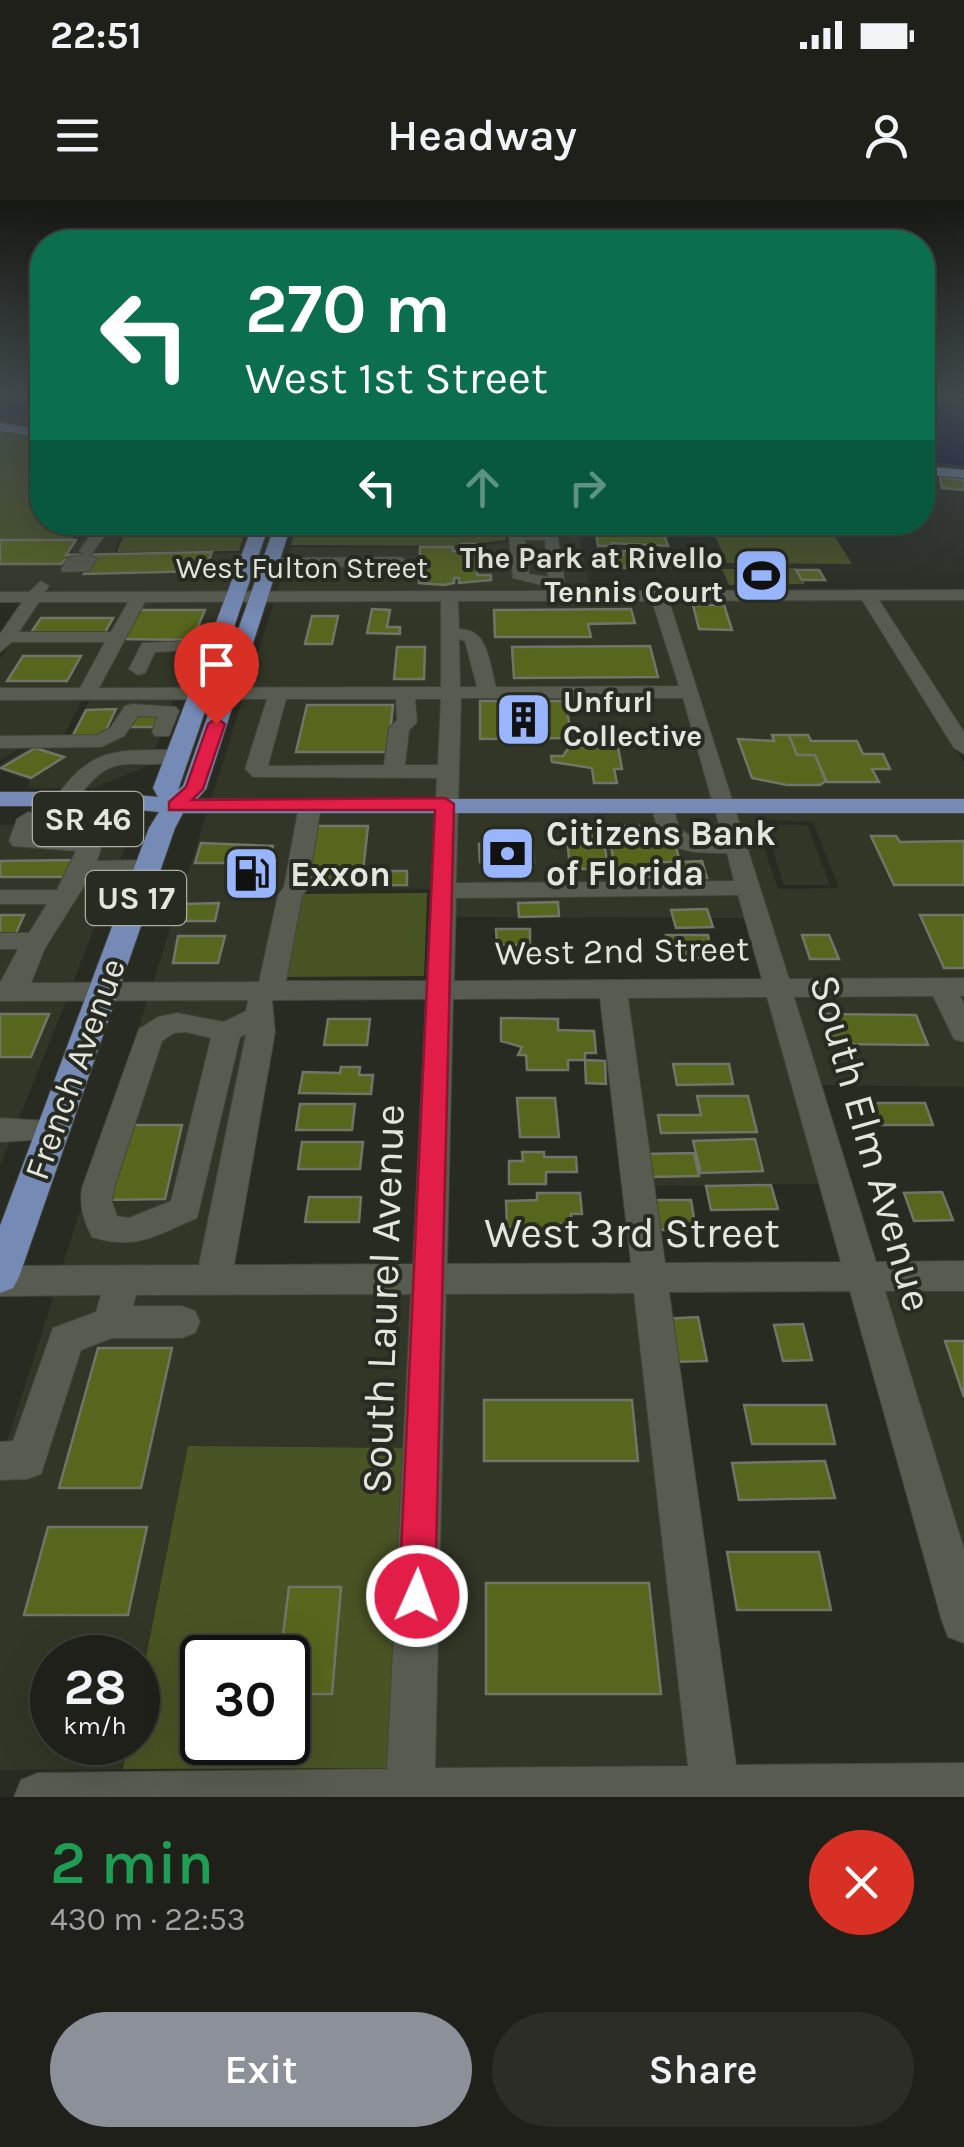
<!DOCTYPE html>
<meta charset="utf-8">
<style>
:root{--surface:#1e2019;--page:#2b2d26;--text:#f1f3f6;--muted:#a1a3a2;--line:#3c3e38;--accent:#8c9099}
body{margin:0;font-family:Karla,sans-serif;background:var(--page);color:var(--text);height:100vh;display:flex;flex-direction:column;font-size:38px;white-space:nowrap}
*{box-sizing:border-box;margin:0}
p{font-size:32px;color:var(--muted)}
.icon{flex:none;width:55px;height:55px;fill:none;stroke:currentColor;stroke-width:2;stroke-linecap:round;stroke-linejoin:round}
.map{position:relative;height:1597px;overflow:hidden}
.drawer{display:flex;flex-direction:column;background:var(--surface);flex:1}
.drawer>*{flex:none}
.hud{position:absolute;left:30px;top:30px;width:905px;height:305px;border-radius:40px;box-shadow:0 10px 40px #0002,0 0 0 2px var(--line);background:#0b6e4f;color:#fff;overflow:hidden}
.speed{position:absolute;left:30px;top:1435px;display:flex;gap:20px;font-size:50px;font-weight:700;text-align:center}
.speed>*{display:grid;place-content:center;width:130px;height:130px;border-radius:50%;background:var(--surface);box-shadow:0 10px 40px #0002,0 0 0 2px var(--line);line-height:1}
.speed small{font-size:25px;font-weight:400}
.speed .limit{border:5px solid #111;border-radius:15px;background:#fff;color:#111}
.pin{position:absolute;display:grid;place-items:center;width:85px;height:85px;color:#fff;margin:-102px -42px;border-radius:50% 50% 50% 0;rotate:-45deg;box-shadow:0 0 10px #0007}
.pin .icon{rotate:45deg}
.me{position:absolute;width:110px;margin:-55px;rotate:2deg;stroke-linejoin:round;filter:drop-shadow(0 0 8px #0008)}
.turn{display:flex;align-items:center;gap:35px;height:210px;padding:0 50px;font-size:45px}
.turn .icon{width:130px;height:130px;stroke-width:2.5}
.turn b{display:block;font-size:70px;line-height:85px}
.lanes{display:flex;align-items:center;height:95px;padding:0 50px;background:#0003;justify-content:center;gap:50px;direction:ltr}
.lanes .off{opacity:.35}
.round{display:grid;place-items:center;flex:none;width:105px;height:105px;border-radius:52px;background:var(--page)}
.headline{display:flex;align-items:center;justify-content:space-between;height:170px;padding:0 50px}
h1{font-size:60px;font-weight:600;line-height:75px;color:#1e9e55}
.primary-button{display:flex;gap:20px;margin-top:auto;padding:20px 50px}
.primary-button a{flex:1;height:115px;border-radius:60px;background:var(--accent);color:#fff;font-size:40px;font-weight:600;line-height:115px;text-align:center}
.primary-button a+a{background:var(--page);color:var(--text)}
.status{display:flex;justify-content:space-between;align-items:center;height:70px;padding:0 50px;background:var(--surface);direction:ltr}
.status svg{height:28px;fill:currentColor}
header{display:flex;justify-content:space-between;align-items:center;height:130px;padding:0 50px;background:var(--surface);font-size:45px;font-weight:600}
.map>svg:first-child{display:block}
.built{fill:#323626;fill-rule:evenodd}
.green{fill:#495424;fill-rule:evenodd}
.water{fill:#061145}
.building{fill:#56661c;stroke:#717569;stroke-width:2.5}
.lines{fill:none;stroke-linecap:round;stroke-linejoin:round}
.minor-tunnel{stroke:#44473d;stroke-width:26;stroke-dasharray:26 14;stroke-linecap:butt}
.minor-casing{stroke:#43453d;stroke-width:2}
.major-casing{stroke:#43453d;stroke-width:2}
.minor{fill:#585c50;fill-rule:evenodd}
.major{fill:#758ab5;fill-rule:evenodd}
.route{fill:#e11d48;stroke:#92132f;stroke-width:2.5}
.labels{text-anchor:middle;dominant-baseline:central;stroke-width:8;stroke-linejoin:round;paint-order:stroke}
.far-poi-label{font-size:30px;font-weight:bold;fill:#e3e5de;stroke:#282b21;text-anchor:end}
.far-street-label{font-size:30px;fill:#e3e5de;stroke:#282b21}
.shield{fill:#282b21;stroke:#abada5;stroke-width:2.5}
.shield-label{font-size:32px;font-weight:bold;fill:#e3e5de}
.poi-label{font-size:35px;font-weight:bold;fill:#e3e5de;stroke:#282b21;text-anchor:start}
.street-label{font-size:35px;fill:#e3e5de;stroke:#282b21}
.near-street-label{font-size:42px;fill:#e3e5de;stroke:#282b21}
</style>
<div class="status"><b>22:51</b><svg viewBox="0 0 49 12"><path d="M0 12V9h3v3zM5 12V6h3v6zM10 12V3h3v9zM15 12V0h3v12zM26 1h20v11H26zM47 4h2v5h-2z"/></svg></div>
<header><svg class="icon" aria-label="menu" viewBox="0 0 24 24"><path d="M4 6h16M4 12h16M4 18h16"/></svg>Headway<svg class="icon" aria-label="person" viewBox="0 0 24 24"><circle cx="12" cy="8" r="4"/><path d="M4 21q1-7 8-7t8 7"/></svg></header>
<div class="map">
<svg width="964" height="1597" viewBox="0 0 964 1597">
<rect width="100%" height="100%" fill="#282b21"/>
<path class="built" d="M89,324H122L113,355L242,353L227,393H0V343H77L82,340L72,330Z
M578,328L591,392H277L291,347L457,348L509,342L511,329Z
M862,398L964,563V600H731L667,399Z
M877,398H964V535Z
M224,399L187,490H0V459L40,400Z
M275,399H442V489L246,490Z
M456,399H653L682,488L459,489Z
M684,497L712,600L455,598L459,498Z
M0,498H83L61,541L30,542L0,560Z
M243,498H442L436,598L211,600Z
M90,499H174L150,565L94,588H27L30,581L0,570V565L32,545H66Z
M436,610L433,689L297,688L275,783H153L207,612Z
M455,610L715,611L746,718L453,717Z
M734,611L964,612V778H787ZM763,620L813,622L839,688L778,689L757,625Z
M112,621H135L73,783H0V625Z
M765,625H807L830,685H784Z
M792,795H964V887L820,885Z
M769,796L822,984L629,986L606,798Z
M0,801H66L0,966Z
M147,801H273L226,1065L62,1067Z
M882,1091H964V1360Z
M413,1092L406,1248L188,1246L138,1497V1458H52V1542L128,1543L123,1569L0,1570V1263L54,1095Z
M442,1092H648L719,1564L432,1568Z"/>
<path class="green" d="M0,231L42,237V322L86,323L65,330L76,340H0Z
M571,322L573,327H506V340L455,346L291,345L298,323Z
M128,323H247L239,351L117,352Z
M709,323H826L852,364L727,363Z
M796,368L805,384L729,385L722,369Z
M427,693L424,776L281,777L296,694Z
M188,1246L406,1248L391,1568L123,1569L128,1543L138,1542V1497ZM202,1458H288V1542H202Z"/>
<path class="water" d="M0,195H42V217L0,216Z
M923,195H964V266L923,261Z"/>
<path class="building" d="M940,277L964,280V290L942,288Z
M618,331H663L668,346L612,343V346H598L596,332L619,335Z
M0,340H76L66,355L212,352L204,371L84,374L94,360H65L61,364H0Z
M462,344H477V351H483L477,353V375H491V380L459,383V378H454V383L444,385L419,383L420,347H453V351H461Z
M600,351L623,355L622,351H646L647,355L672,352L676,367L623,368L615,364L616,368H602Z
M796,370H819L825,380H802Z
M693,405H724L732,430L699,429Z
M372,409L390,410L387,427H400V434L367,433Z
M631,409L635,423L588,424L591,437H495L494,410Z
M139,410H205L192,440L123,439Z
M312,416H338L332,444H305Z
M41,418H113L104,434H30Z
M650,446L658,477L514,478L512,447Z
M397,447H425L424,479H394Z
M23,456H81L67,481H7Z
M480,501H566L571,538L480,539Z
M307,505H393L388,552H296Z
M116,509L103,536L72,537L86,510Z
M133,513H167L161,527H126Z
M772,535H789L797,555H815L826,581L820,585H787L752,578L738,539L774,541Z
M789,535H808L811,541H857L863,554H883L890,569H872L879,582H827L815,555H797Z
M569,547H618L622,569H614L617,583H594L592,568L552,562L551,556H563Z
M35,548L64,557L31,578L1,568Z
M313,626H368L363,671H407V685L303,686Z
M566,626H602L608,669H570Z
M608,626H648L652,643H675L680,662H658L661,677L616,678Z
M871,636H896L900,642L964,641V685H894Z
M201,643L273,646L264,685H234L240,663H195Z
M479,644H533L534,662H526V674L503,675V662H480Z
M73,660L66,677H0V661Z
M702,661L707,678H685L681,662Z
M558,702L559,716L519,717L518,703Z
M219,703L215,721H178L183,704Z
M707,709L713,727L676,728L671,710Z
M0,715H24L13,740H0Z
M920,715H964V768H944Z
M496,729H530V745H497Z
M666,735H708L712,758L669,757Z
M802,735H829L839,759H810Z
M178,736H225L218,763H173Z
M0,814H49L31,857H0Z
M825,814L916,815L928,845L835,844Z
M501,818L558,819V830L594,831L596,853H585V860H568V870H527L526,855H518L522,847L501,841Z
M328,819H370L367,845H324Z
M585,860L605,861L606,884L586,883Z
M673,864H729L733,884L677,885Z
M341,867H360L359,875H373L371,894L299,893L303,872L340,873Z
M697,896H748L757,932L661,933L658,915H701Z
M517,898H555L559,937H520Z
M874,903H925L933,925H881Z
M300,904H355L352,930H296Z
M127,925H182L165,999L104,1000Z
M755,939L763,971L701,973L693,941Z
M302,942H363L360,969H298Z
M522,952H544V957H576L577,972H546V984H509V961H523Z
M694,953L699,976L650,977L645,954Z
M771,985L778,1009L711,1010L706,986Z
M942,992L953,1020L914,1021L904,993Z
M537,993H580L582,1014H571L572,1024H558V1034H520V1027H507L506,1001L537,1000Z
M309,997H361L359,1022H305Z
M646,1000H691L696,1030H650Z
M698,1117L707,1161L670,1162L662,1119Z
M803,1124L812,1160L783,1161L774,1125Z
M945,1141H964V1197Z
M98,1148H172L141,1288H59Z
M484,1200H632L638,1261H484Z
M744,1205H826L835,1244H752Z
M825,1261L835,1298L739,1300L732,1263Z
M48,1327H147L128,1415H24Z
M727,1352H819L831,1410H737Z
M486,1383H649L661,1494H486Z
M289,1387H341L332,1494H288V1458H280Z"/>
<g class="lines">
<path class="minor-tunnel" d="M503,668H526"/>
<defs>
<path id="minor" d="M99,323L111,326L91,355L97,359L89,371L63,372L61,369L69,357L85,355L79,351Z
M517,330L557,332L566,391L964,390V400H879L964,532V554L954,548L862,400L669,401L789,779L964,778V796H960L964,804V842L954,839L933,796L794,797L876,1062L964,1061V1091H885L964,1349V1443L948,1437L942,1421L850,1091L669,1092L736,1565L964,1563V1597H14L21,1580L38,1573L387,1569L411,1094L136,1095L133,1106H182L195,1111L200,1122L195,1133L182,1138H112L81,1150L41,1274L27,1279L0,1280V1242L13,1241L53,1128L96,1112L101,1095L0,1096V1066L199,1065L246,834L240,837L197,1018C157,1035 136,1051 92,1037C84,1021 79,1006 82,988L139,829L158,817L177,813L224,822L246,811L248,800L0,801V783L18,749H0V733H29L47,704H0V690H57L76,651L13,646L9,641L17,619L28,612L36,614L39,619L35,635L93,640L101,648L97,661L148,660L160,667L148,674L91,675L45,748L31,783L259,782L278,695L284,687L299,605L310,598L321,605L308,688L302,696L286,781H427L437,578L253,577L245,569L267,499L0,500V488H80L105,442H12L0,452V434L22,402H0V392H29L41,381L49,386L45,392L549,391V387L513,378L509,335ZM525,340H545L548,377L529,374ZM441,401V487L99,488L145,402ZM458,401H652L679,486L496,487C489,463 489,429 459,429ZM39,402H128L111,432H19ZM459,439L465,441L477,487H460ZM461,498H683L723,639H695L679,628L673,606L662,599L651,606C662,653 683,653 727,653L734,681L456,683ZM286,499H396L397,520L389,528L384,565L268,566ZM415,499H441L438,565H405L409,530L417,522ZM738,695L762,779L454,781L456,698ZM767,797L841,1062L665,1063L628,798ZM600,798L631,1063L447,1064L453,799ZM426,799L413,1064L234,1065L275,832L272,800ZM186,832L211,838L171,1001L129,1018L117,1016L112,1002L114,988L162,841L174,833ZM634,1093L688,1566L435,1568L446,1094Z
M269,358L401,357L409,362L401,367L263,366V360Z
M216,440L222,441V449L155,452L145,473L138,475L129,469L142,443Z
M132,504L176,507L179,511L169,536H155L152,532L157,517L138,516L124,536L101,547L0,548V536L97,535L110,528L125,506Z
M177,550L184,552L188,556L184,560C128,574 115,543 74,604H58L55,599C91,546 117,550 177,550Z
M0,918L63,922L67,930L63,938L0,942Z"/>
<path id="major" d="M0,223L42,229V237L0,231Z
M922,266L964,270V278L922,274Z
M254,322H270L178,590L183,586L276,322H292L206,589L197,599H964V613H183L175,628L19,1077L13,1088L0,1093V1026L149,628L159,612L101,606H0V592H101L158,597L153,588Z"/>
</defs>
<use href="#minor" class="minor-casing"/>
<use href="#major" class="major-casing"/>
<use href="#minor" class="minor"/>
<use href="#major" class="major"/>
</g>
<linearGradient id="sky" x2="0" y2="1"><stop stop-color="#161812"/><stop offset="0.47" stop-color="#424a4e"/><stop offset="1" stop-color="#424a4e" stop-opacity="0"/></linearGradient>
<rect width="964" height="418" fill="url(#sky)"/>
<path class="route" d="M216,518L225,524L203,589L192,600L445,598L454,604L435,1396L430,1409L417,1414L405,1409L399,1396L435,610H169V602L186,587L208,524Z"/>
<defs>
<symbol id="stadium-square" viewBox="-11 -11 22 22"><rect x="-9" y="-9" width="18" height="18" rx="4" fill="#98b5fd" stroke="#282b21"/><path d="M0-5a6.5 5 0 1 0 0 10a6.5 5 0 1 0 0-10ZM-3.5-1.8h7v3.6h-7Z" fill="#111"/></symbol>
<symbol id="building-square" viewBox="-11 -11 22 22"><rect x="-9" y="-9" width="18" height="18" rx="4" fill="#98b5fd" stroke="#282b21"/><path d="M-4-6H4V6H1V3H-1V6H-4ZM-2.5-4.3h1.7v1.8h-1.7ZM.8-4.3h1.7v1.8H.8ZM-2.5-1h1.7V.8h-1.7ZM.8-1h1.7V.8H.8Z" fill="#111"/></symbol>
<symbol id="bank-square" viewBox="-11 -11 22 22"><rect x="-9" y="-9" width="18" height="18" rx="4" fill="#98b5fd" stroke="#282b21"/><path d="M-6-4H6V4H-6ZM0-2.3a2.3 2.3 0 1 0 0 4.6a2.3 2.3 0 1 0 0-4.6Z" fill="#111"/></symbol>
<symbol id="fuel-square" viewBox="-11 -11 22 22"><rect x="-9" y="-9" width="18" height="18" rx="4" fill="#98b5fd" stroke="#282b21"/><path d="M-5.5-6h7V0h2V4h1.3V-2.5L3-4.5l.8-.8L6-3V5H2.5V1h-1V6h-7ZM-4.2-4.7v3.2H.2V-4.7Z" fill="#111"/></symbol>
</defs>
<g fill-rule="evenodd">
<use href="#stadium-square" x="730" y="344" width="63" height="63"/>
<use href="#building-square" x="492" y="488" width="63" height="63"/>
<use href="#bank-square" x="476" y="622" width="63" height="63"/>
<use href="#fuel-square" x="220" y="642" width="63" height="63"/>
</g>
<g class="labels">
<g class="far-poi-label">
<text x="723" y="358">The Park at Rivello<tspan x="723" dy="34">Tennis Court</tspan></text>
<text x="563" y="502" text-anchor="start">Unfurl<tspan x="563" dy="34">Collective</tspan></text>
</g>
<g class="far-street-label">
<text x="302" y="368">West Fulton Street</text>
</g>
<g class="shield">
<rect x="33" y="592" width="110" height="54" rx="8"/>
<rect x="86" y="671" width="100" height="54" rx="8"/>
</g>
<g class="shield-label">
<text x="88" y="619">SR 46</text>
<text x="136" y="698">US 17</text>
</g>
<g class="poi-label">
<text x="546" y="633">Citizens Bank<tspan x="546" dy="40">of Florida</tspan></text>
<text x="290" y="674">Exxon</text>
</g>
<g class="street-label">
<text transform="translate(622 751) rotate(-1)">West 2nd Street</text>
<text transform="translate(75 869) rotate(-70)">French Avenue</text>
</g>
<g class="near-street-label">
<text transform="translate(871 943) rotate(74)">South Elm Avenue</text>
<text x="632" y="1033">West 3rd Street</text>
<text transform="translate(383 1099) rotate(-88)">South Laurel Avenue</text>
</g>
</g>
</svg>
<div class="speed"><div>28<small>km/h</small></div><div class="limit">30</div></div>
<div class="pin" style="left:216px;top:524px;background:#d93025"><svg class="icon" aria-label="arrive" viewBox="0 0 24 24"><path d="M6 21V4h12l-3 4 3 4H6"/></svg></div>
<svg class="me" style="left:417px;top:1396px" viewBox="-20 -20 40 40"><circle r="17" fill="#e11d48" stroke="#fff" stroke-width="3"/><path d="M0-11L8 9 0 5-8 9z" fill="#fff"/></svg>
<div class="hud">
<div class="turn"><svg class="icon" aria-label="left" viewBox="0 0 24 24"><path d="M17 20v-9H6M10 6l-5 5 5 5"/></svg><div><b>270 m</b>West 1st Street</div></div>
<div class="lanes"><svg class="icon" aria-label="left" viewBox="0 0 24 24"><path d="M17 20v-9H6M10 6l-5 5 5 5"/></svg><svg class="icon off" aria-label="ahead" viewBox="0 0 24 24"><path d="M12 20V5M6 11l6-6 6 6"/></svg><svg class="icon off" aria-label="right" viewBox="0 0 24 24"><path d="M7 20v-9h11M14 6l5 5-5 5"/></svg></div>
</div>
</div>
<section class="drawer">
<div class="headline"><div><h1>2 min</h1><p>430 m · 22:53</p></div><a class="round" style="background:#d93025;color:#fff"><svg class="icon" aria-label="close" viewBox="0 0 24 24"><path d="M6 6l12 12M18 6L6 18"/></svg></a></div>
<div class="primary-button"><a>Exit</a><a>Share</a></div>
</section>
